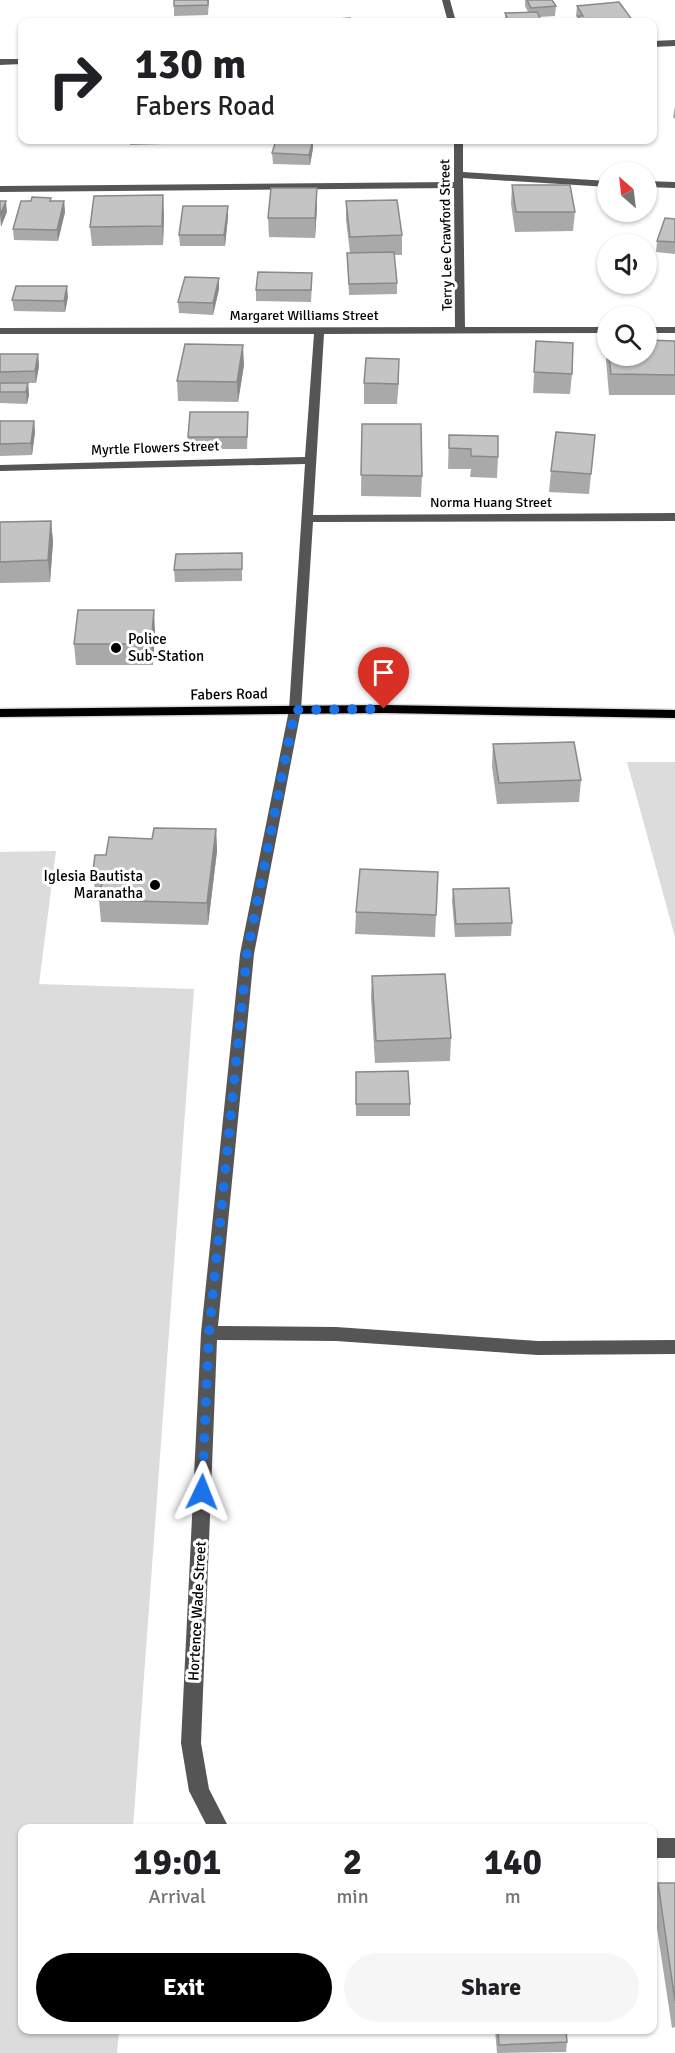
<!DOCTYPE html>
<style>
:root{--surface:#fff;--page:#f6f6f6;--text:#202124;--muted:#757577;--accent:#000}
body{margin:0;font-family:Signika,sans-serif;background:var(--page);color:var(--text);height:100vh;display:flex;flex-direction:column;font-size:22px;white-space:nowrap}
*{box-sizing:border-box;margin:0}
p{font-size:20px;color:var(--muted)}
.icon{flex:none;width:33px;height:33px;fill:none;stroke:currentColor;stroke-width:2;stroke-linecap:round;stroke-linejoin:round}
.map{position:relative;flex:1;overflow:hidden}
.details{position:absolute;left:18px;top:1824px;width:639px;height:210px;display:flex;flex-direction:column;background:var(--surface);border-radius:12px;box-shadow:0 2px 4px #0004}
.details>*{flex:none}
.hud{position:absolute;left:18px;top:18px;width:639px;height:126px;border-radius:12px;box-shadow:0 2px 4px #0004;background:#fff;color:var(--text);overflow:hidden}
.needle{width:39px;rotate:332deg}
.fabs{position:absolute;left:597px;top:162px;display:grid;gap:12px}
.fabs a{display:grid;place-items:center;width:60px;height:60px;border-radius:50%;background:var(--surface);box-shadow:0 2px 4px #0004;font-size:30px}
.pin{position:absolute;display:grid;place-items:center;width:51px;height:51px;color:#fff;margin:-62px -26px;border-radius:50% 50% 50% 0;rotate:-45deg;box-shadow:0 0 6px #0007}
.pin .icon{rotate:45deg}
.me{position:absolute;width:66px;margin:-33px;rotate:2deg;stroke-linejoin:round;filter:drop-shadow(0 0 4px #0008)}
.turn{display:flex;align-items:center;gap:21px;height:126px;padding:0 18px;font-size:27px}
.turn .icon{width:78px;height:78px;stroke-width:2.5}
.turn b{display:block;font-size:42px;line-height:51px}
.eta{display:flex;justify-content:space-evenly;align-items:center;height:102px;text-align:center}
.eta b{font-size:36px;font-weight:700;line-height:42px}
.action{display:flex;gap:12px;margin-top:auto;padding:12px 18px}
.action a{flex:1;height:69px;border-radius:36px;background:var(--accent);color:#fff;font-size:24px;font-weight:700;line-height:69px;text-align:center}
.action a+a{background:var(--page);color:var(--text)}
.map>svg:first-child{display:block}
.green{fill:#dcdcdc}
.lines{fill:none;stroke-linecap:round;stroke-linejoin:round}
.major-casing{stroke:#dbdbdb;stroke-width:3}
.minor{fill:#555;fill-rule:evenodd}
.major{fill:#000;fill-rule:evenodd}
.wall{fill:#a9a9a9}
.shaded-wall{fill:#898989}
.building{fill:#c4c4c4;stroke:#898989;stroke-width:1.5}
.route{stroke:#1a73e8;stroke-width:10;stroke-dasharray:0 18}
.poi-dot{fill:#000;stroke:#fff;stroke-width:2}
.labels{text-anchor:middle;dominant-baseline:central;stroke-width:6;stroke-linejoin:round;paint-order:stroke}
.far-street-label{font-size:14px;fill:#000;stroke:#fff}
.poi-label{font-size:15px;fill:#000;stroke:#fff;text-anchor:start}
.street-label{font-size:15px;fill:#000;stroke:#fff}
</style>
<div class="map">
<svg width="675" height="2053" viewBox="0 0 675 2053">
<rect width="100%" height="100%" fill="#fff"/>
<path class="green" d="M627,762H675V937Z
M56,851L39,984L194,989L133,1828H22V2030H119L117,2053H0V852Z"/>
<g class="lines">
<defs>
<path id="major" d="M384,705L675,710V718L384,713L0,717V709Z"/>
</defs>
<use href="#major" class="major-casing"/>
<path class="minor" d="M442,0H450L456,22H448Z
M675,40V46L652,47V41Z
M0,59H22V64L0,65Z
M454,140H463V172L608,181V187L463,178L465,327H608V333L324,334L313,515L675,513V521L313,522L301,710L254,954L218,1326L336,1327L538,1341L675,1340V1354L538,1355L336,1341L217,1340L201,1743L209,1789L229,1828H208L189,1791L181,1743L201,1333L240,954L289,710L305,464L0,471V465L305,457L314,334H0V328L455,327L454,188L0,192V186L454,182Z
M646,181L675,182V188L646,187Z
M646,327H675V333H646Z
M652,1838H675V1858H652Z"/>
<use href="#major" class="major"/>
</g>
<path class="wall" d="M209,0L208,15L174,16V6Z
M525,0H552L556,6L555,16L539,17L542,22H505V13L528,12L525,6Z
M577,6L633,21L632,22H577L578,19L576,16Z
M675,106V119L673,117Z
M130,140H164V144L130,145Z
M313,148L310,165L273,164L272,153Z
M512,185L575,212L573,231L515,232L511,204Z
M317,188V207L315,238L269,237L268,218Z
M51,201H64L65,212L58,241L14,240L13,229Z
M346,201L402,235V255H394L397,283V294L349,295L347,253H350L346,220Z
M228,206V217L225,246H180L179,235Z
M164,214L163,245L92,246L90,227Z
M675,219V254L656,252L657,241Z
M312,284L311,302L256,301V290Z
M219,289L213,315L179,313L178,302Z
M68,297L65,312L14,311L12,300Z
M536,341L572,374L570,394L533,393Z
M608,341V356H646L675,341V395H609L606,360Z
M0,354H38L39,366L36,383H21H28L29,395L27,404L0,403Z
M244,365L238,402L178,401L177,381Z
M399,379L397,404H364V383Z
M0,421H34L35,432L32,455L0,456Z
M248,423L247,449H189L188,437Z
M362,424L422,476L421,497L361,496Z
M449,435L498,457L497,478L470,477L471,469H448Z
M595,435L589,494L549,492L551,471Z
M51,521L53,542L50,582L0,583V522Z
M242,553V581L175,582L174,570Z
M155,631L153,665H76L74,644Z
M493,744L581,780L579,802L497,804L492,766Z
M216,829L217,851L208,925L101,922L99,900L100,893H95L93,871L106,855L152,839Z
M438,872L435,937L355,934L356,912Z
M453,889L512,923L511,936L455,937L452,901Z
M372,976L451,1038L450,1061L375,1063L371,998Z
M356,1072L410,1104V1116H356Z
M658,1883H675V2027L672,2028L653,1902Z
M495,2030H566L567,2042L566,2052L497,2053Z"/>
<path class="shaded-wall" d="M313,140V148L310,165L309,155Z
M317,188V207L315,238V218Z
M163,195L164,214L163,245L162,226Z
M6,201L7,212L1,227L0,215Z
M64,201L65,212L58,241L57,230Z
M228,206V217L225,246L224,235Z
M219,278V289L213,315V303Z
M67,286L68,297L65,312L64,301Z
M243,345L244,365L238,402L237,382Z
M38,354L39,366L36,383L35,371Z
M28,383L29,395L27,404L26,392Z
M34,421L35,432L32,455L31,443Z
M51,521L53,542L50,582L48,560Z
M154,610L155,631L153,665L151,644Z
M216,829L217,851L208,925L207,903Z"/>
<path class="building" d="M174,0H208V5L174,6Z
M527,0H552L556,6L531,8Z
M619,2L633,21L620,22H582L578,16H583L577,6Z
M537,12L542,22H509L505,13Z
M350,18L352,22H327L326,20Z
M396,21L416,22H395Z
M276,140H313L309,155L272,153Z
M512,185H570L575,212H516Z
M271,188H317L315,218H268Z
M163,195L162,226L90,227L94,196Z
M32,197L51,198L50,201H64L57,230L13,229L21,201H31Z
M397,200L402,235L350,237L346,201Z
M0,201H6L0,215Z
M183,206H228L224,235H179Z
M665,218L675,219V242L657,241Z
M394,252L397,283L349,284L347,253Z
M258,272L312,273L311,290H256Z
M185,277L219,278L213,303L178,302Z
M16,286H67L64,301L12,300Z
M646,340L675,341V375L611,374L609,356H646Z
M536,341L573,343L572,374L534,372Z
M185,344L243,345L237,382L177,381Z
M0,354H38L35,371L0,372Z
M366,358L399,359L398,384L364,383Z
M0,383H28L26,392H0Z
M190,412H248L247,437H188Z
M0,421H34L31,443L0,444Z
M362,424H421L422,476L361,475Z
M556,432L595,435L591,474L551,471Z
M449,435L498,436V457L471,456V449L449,448Z
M51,521L48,560L0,562V522Z
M242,553V569L174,570L176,554Z
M78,610H154L151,644H74Z
M574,742L581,780L499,783L493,744Z
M154,828L216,829L207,903L99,900L104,871H93L95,855H106L109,837L152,839Z
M360,869L438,872L436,915L356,912Z
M509,888L512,923L456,924L453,889Z
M445,974L451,1038L376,1041L372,976Z
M408,1071L410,1104H356V1072Z
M658,1883H675V2001Z
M498,2030H566L567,2042L499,2045Z"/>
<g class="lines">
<path class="route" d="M202,1492L209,1333L247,954L295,710L384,709"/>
</g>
<g class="poi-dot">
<circle cx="116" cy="648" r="6"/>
<circle cx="155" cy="885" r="6"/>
</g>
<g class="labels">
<g class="far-street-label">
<text transform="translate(446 235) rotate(-91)">Terry Lee Crawford Street</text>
<text x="304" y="315">Margaret Williams Street</text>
<text transform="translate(155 448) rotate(-2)">Myrtle Flowers Street</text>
<text x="491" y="502">Norma Huang Street</text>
</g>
<g class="poi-label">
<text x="128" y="639">Police<tspan x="128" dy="17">Sub-Station</tspan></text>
<text x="143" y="876" text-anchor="end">Iglesia Bautista<tspan x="143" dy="17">Maranatha</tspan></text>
</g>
<g class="street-label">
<text transform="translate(229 694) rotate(-1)">Fabers Road</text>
<text transform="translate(197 1611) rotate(-87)">Hortence Wade Street</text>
</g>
</g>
</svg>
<div class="fabs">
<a><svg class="needle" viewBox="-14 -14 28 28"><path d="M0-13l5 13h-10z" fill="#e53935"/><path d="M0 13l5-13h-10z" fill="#757577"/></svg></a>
<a><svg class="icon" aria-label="sound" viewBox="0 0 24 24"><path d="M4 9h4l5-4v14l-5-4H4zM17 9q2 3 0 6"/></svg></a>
<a><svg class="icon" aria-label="search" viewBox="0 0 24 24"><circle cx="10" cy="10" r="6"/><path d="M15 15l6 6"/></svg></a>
</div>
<div class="pin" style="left:384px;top:709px;background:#d93025"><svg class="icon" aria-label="arrive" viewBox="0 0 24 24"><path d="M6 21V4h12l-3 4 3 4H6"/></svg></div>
<svg class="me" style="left:202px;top:1492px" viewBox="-20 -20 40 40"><path d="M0-17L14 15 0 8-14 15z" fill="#1a73e8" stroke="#fff" stroke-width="4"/></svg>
<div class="hud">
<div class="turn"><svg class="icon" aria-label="right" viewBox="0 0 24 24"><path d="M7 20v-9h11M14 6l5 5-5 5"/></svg><div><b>130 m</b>Fabers Road</div></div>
</div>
<section class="details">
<div class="eta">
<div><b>19:01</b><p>Arrival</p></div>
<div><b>2</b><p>min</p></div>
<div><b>140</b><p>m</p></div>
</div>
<div class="action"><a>Exit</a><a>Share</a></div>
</section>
</div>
